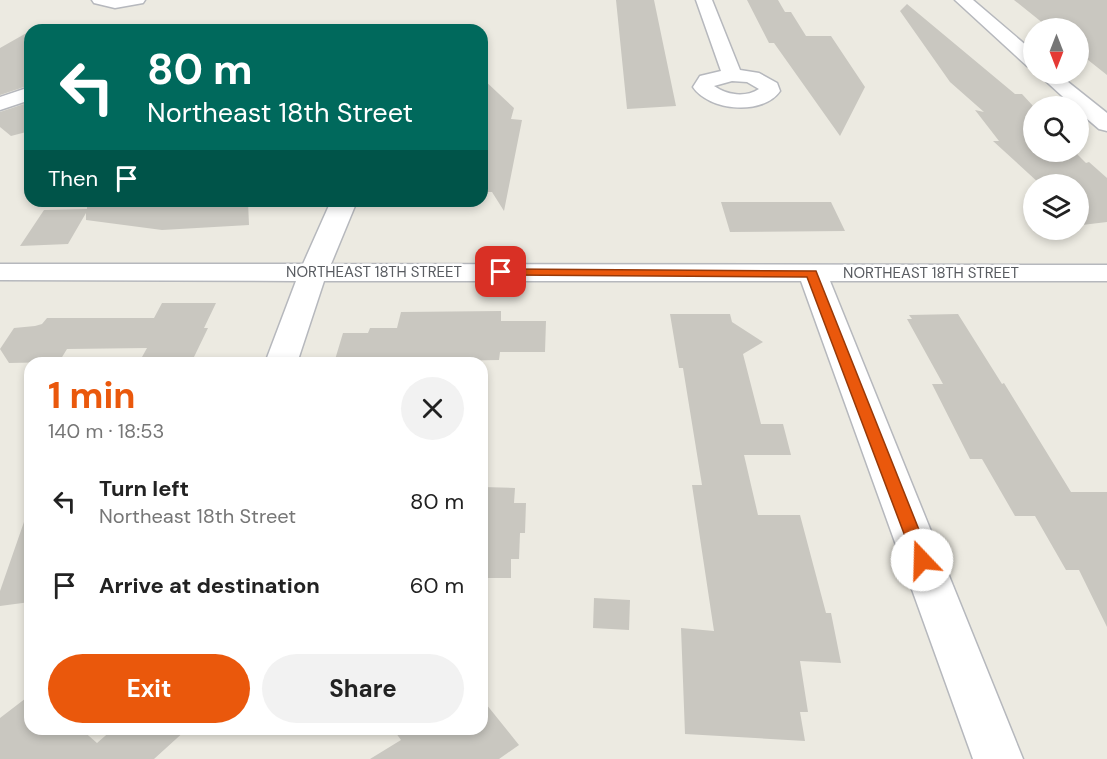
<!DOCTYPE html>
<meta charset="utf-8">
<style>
:root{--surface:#fff;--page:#f2f2f2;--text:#222;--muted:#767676;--accent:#ea580c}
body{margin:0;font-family:"DM Sans",sans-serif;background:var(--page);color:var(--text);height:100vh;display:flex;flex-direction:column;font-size:22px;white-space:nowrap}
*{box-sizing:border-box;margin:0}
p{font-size:20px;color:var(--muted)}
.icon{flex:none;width:33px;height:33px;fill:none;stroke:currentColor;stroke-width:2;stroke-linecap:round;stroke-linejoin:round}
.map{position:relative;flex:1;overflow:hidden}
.sheet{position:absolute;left:24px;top:357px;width:464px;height:378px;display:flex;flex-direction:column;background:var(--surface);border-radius:18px;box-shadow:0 3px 9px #0003}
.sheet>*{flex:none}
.hud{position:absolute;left:24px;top:24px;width:464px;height:183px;border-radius:18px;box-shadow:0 3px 9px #0003;background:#00695c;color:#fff;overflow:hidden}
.needle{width:39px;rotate:180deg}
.buttons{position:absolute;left:1023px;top:18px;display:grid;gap:12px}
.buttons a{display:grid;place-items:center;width:66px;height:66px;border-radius:50%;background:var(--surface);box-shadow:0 3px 9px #0003;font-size:30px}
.pin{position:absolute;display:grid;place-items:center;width:51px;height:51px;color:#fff;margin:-26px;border-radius:12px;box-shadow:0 3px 9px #0006}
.me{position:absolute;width:66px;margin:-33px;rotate:339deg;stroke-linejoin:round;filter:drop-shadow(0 0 4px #0008)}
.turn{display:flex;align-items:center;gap:21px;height:126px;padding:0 24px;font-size:27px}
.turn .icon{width:78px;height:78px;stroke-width:2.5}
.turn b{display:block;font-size:42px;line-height:51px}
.then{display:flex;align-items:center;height:57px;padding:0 24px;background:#0003;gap:12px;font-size:22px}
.round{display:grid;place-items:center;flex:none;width:63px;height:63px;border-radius:32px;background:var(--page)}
.headline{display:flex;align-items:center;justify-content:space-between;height:102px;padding:0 24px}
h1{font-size:36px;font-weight:700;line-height:45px;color:var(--accent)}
.primary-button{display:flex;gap:12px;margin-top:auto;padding:12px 24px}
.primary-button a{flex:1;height:69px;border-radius:36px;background:var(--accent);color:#fff;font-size:24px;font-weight:700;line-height:69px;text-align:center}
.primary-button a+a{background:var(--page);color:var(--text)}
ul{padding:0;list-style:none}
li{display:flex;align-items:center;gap:18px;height:84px;padding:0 24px}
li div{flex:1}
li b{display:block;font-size:22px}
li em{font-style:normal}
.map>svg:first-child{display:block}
.building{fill:#c9c7c0}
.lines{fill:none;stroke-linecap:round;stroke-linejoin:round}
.street-casing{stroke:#b6b8bd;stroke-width:3}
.street{fill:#fff;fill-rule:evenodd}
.route{fill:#ea580c;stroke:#983908;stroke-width:1.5}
.labels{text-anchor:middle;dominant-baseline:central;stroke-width:5;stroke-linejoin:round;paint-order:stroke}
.street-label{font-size:15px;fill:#595c61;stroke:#fff}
</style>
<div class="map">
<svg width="1107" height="759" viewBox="0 0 1107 759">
<rect width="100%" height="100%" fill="#eceae1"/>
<path class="building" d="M616,0H654L676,106L627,109Z
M747,0H778L785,12H791L806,36H831L865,87L840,136L774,43H769Z
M1014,0H1107V75L1078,52V28H1049Z
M907,4L1015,94H1022L1034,107V152H1075L1086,163L1089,162L1107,178V222L1082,225L1078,221V184H1040L993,141H999L975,110L984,112L950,82L900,11Z
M30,31V85L0,95V48Z
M482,78L514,108L511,119L522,120L504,211L492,192H482Z
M30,102V131L11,136L0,127V112Z
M87,201H248L249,225L162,230L86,220V213L68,244L20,246L44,210L87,209Z
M721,202H831L845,231L730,232Z
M162,303H216L204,328H208L194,357H142L147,348L67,349L59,362L9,363L0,349L14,328L35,326L42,324L47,318H154Z
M501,311V321H546L545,352H500L499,360L334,363L343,333H368L370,328H397L401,312Z
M670,314H730L732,322L763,342L743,354L761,424H783L791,455H744L758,515H800L826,613H831L841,663L800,661L808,712H800L805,741L685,734L681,628L714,631L692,485H702L683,368H679Z
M958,314L1002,384L1004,383L1071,492H1107V627L1079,570H1066L1035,516H1015L982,459H970L932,384H943L907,319H912L909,315Z
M482,487L515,488L514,503H526L525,533H520L519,559H511V578H482Z
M25,519L30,520V602L0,606V591Z
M594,598L630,600L629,630L593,628Z
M30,695V729H81L97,743L113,729H187L154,759H0V718Z
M482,699L519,745L499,759H370L401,740L393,729H482Z"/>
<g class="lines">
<defs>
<path id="street" d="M92,0H145L143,3L115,8L94,3Z
M696,0H712L740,70L759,73L777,83L780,91C763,116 709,111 693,87L700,76L721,71ZM732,81L747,82L759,89C745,98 727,95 714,86Z
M955,0H973L1034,52V68L1027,66Z
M1038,74H1058L1107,113V131L1099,129L1078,111V106H1073Z
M30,87V100L0,110V97Z
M331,201H357L331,264L1107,265V281H830L1023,759H973L801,281H324L297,363H265L296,281L0,280V264H303Z"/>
</defs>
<use href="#street" class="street-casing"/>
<use href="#street" class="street"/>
</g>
<path class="route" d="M501,269L816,271L931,560L928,565L922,567L916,565L914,560L807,277L497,275V270Z"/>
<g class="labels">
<g class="street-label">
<text x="374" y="272">NORTHEAST 18TH STREET</text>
<text x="931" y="273">NORTHEAST 18TH STREET</text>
</g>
</g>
</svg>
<div class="buttons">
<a><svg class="needle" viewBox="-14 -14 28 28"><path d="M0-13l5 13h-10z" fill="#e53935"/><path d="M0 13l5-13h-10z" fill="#767676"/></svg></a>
<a><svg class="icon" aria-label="search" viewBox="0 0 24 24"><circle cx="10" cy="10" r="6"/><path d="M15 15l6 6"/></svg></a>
<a><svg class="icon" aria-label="layers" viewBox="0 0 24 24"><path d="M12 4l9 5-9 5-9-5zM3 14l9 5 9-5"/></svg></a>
</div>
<div class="pin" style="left:501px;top:272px;background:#d93025"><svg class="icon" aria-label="arrive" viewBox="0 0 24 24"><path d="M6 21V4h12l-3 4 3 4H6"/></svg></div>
<svg class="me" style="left:922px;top:560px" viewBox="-20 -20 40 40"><circle r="19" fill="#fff"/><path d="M0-13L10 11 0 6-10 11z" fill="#ea580c"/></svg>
<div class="hud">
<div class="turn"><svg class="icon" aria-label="left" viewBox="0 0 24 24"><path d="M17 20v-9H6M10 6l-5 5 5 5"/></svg><div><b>80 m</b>Northeast 18th Street</div></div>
<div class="then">Then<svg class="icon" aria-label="arrive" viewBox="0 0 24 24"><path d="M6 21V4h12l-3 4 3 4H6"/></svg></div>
</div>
<section class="sheet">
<div class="headline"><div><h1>1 min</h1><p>140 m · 18:53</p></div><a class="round"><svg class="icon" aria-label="close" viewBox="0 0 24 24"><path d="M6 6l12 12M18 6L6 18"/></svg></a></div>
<ul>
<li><svg class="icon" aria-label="left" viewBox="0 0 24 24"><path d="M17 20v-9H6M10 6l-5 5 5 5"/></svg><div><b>Turn left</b><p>Northeast 18th Street</p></div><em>80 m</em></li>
<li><svg class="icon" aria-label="arrive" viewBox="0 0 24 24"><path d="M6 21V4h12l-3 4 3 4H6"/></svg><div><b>Arrive at destination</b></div><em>60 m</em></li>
</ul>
<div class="primary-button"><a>Exit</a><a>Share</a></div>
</section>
</div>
